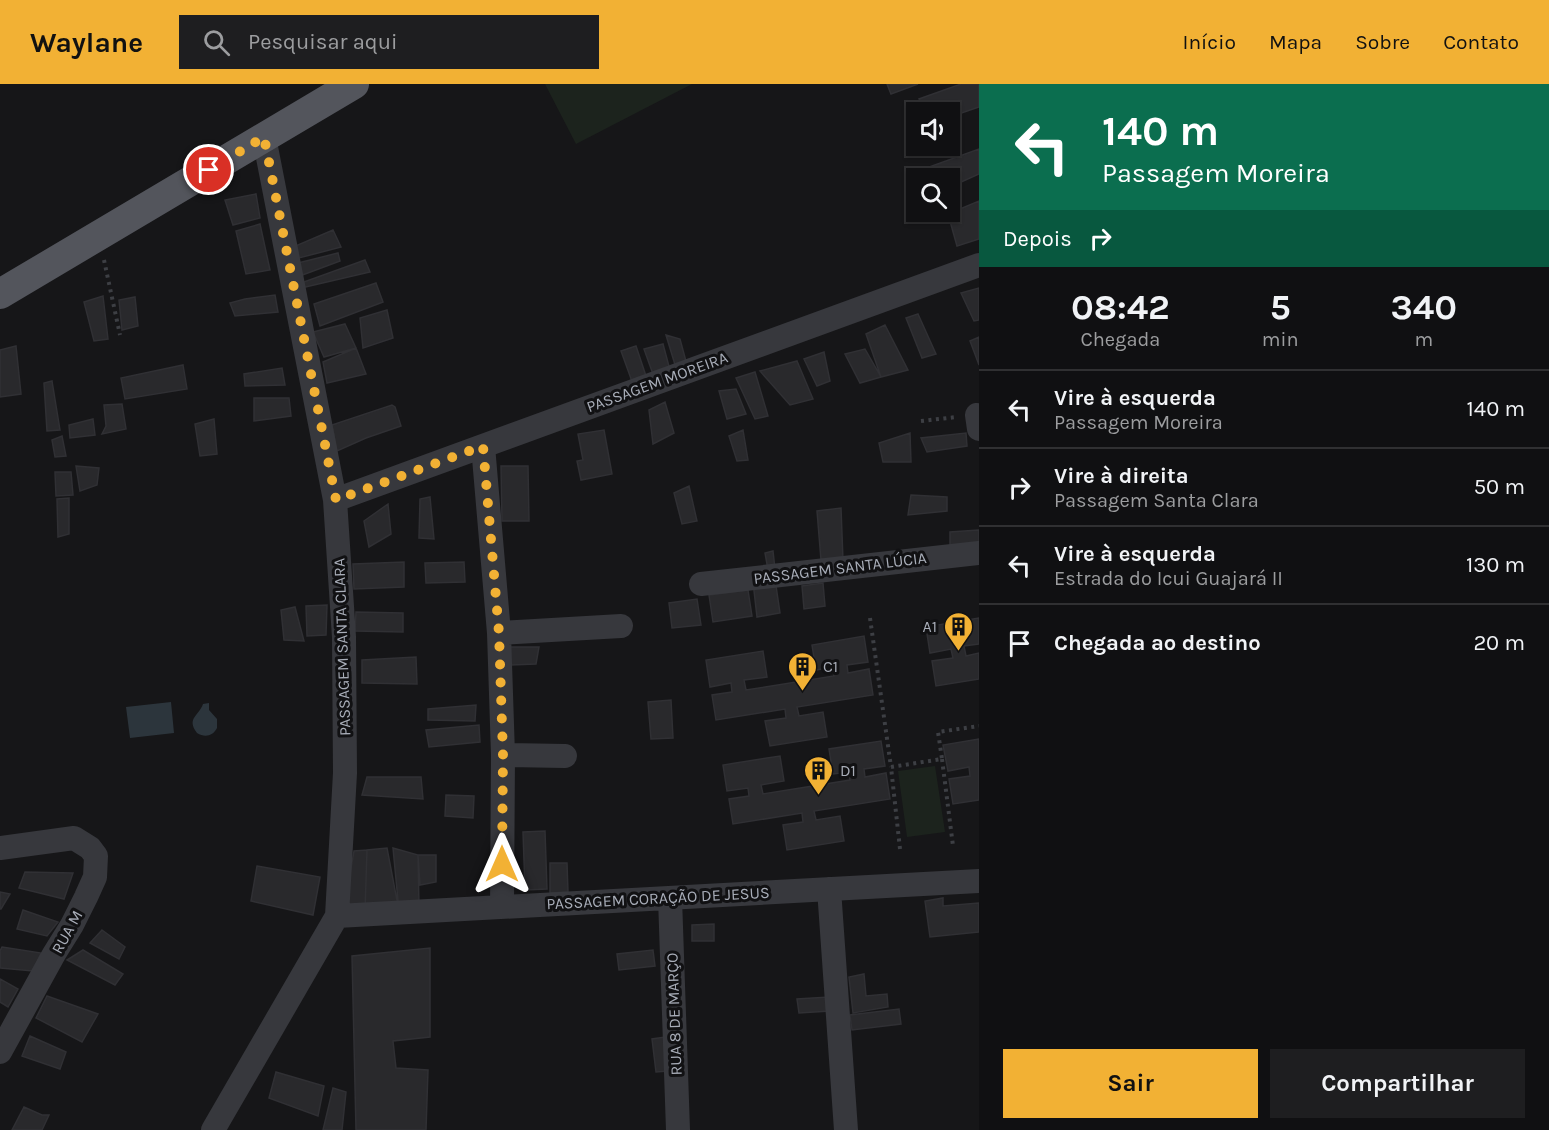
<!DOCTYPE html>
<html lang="pt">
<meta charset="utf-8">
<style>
:root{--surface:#101012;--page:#1e1e20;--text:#f1f3f6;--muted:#9c9d9f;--line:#303032;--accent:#f2b134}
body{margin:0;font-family:Karla,sans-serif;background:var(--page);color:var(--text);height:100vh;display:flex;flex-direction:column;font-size:22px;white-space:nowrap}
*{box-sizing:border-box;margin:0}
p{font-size:20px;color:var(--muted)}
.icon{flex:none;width:33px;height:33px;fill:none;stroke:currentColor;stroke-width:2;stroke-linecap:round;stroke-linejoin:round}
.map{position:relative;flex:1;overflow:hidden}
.side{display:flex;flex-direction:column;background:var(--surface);width:570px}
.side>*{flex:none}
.guide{background:#0b6e4f;color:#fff;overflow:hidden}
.controls{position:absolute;left:906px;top:18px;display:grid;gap:12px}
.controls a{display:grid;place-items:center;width:54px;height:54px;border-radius:0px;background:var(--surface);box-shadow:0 2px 4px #0004,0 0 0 2px var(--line);font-size:30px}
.pin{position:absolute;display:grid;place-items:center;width:51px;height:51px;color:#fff;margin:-26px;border:3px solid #fff;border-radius:50%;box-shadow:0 2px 6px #0007}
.me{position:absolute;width:66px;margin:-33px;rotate:0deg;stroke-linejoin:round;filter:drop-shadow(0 0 4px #0008)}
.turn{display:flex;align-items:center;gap:21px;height:126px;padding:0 24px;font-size:27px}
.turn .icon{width:78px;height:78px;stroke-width:2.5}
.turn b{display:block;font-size:42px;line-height:51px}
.then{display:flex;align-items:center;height:57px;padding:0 24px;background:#0003;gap:12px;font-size:22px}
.eta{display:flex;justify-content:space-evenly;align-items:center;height:102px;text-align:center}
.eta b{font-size:36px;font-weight:700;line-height:42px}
.action{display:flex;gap:12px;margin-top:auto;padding:12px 24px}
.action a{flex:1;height:69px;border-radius:0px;background:var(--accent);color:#111;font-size:24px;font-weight:700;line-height:69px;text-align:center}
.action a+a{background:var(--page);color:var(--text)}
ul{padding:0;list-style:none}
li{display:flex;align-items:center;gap:18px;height:78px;padding:0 24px;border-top:2px solid var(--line)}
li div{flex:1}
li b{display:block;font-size:22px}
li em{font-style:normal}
header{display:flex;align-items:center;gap:36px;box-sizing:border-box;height:84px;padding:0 30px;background:var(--accent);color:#111}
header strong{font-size:28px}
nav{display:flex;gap:33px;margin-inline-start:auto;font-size:21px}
.search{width:420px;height:54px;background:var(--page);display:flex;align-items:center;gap:15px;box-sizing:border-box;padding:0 21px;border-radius:0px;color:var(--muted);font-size:22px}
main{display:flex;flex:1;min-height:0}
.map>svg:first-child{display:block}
.green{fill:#1c231d}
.water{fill:#2c353c}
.building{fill:#29292c;stroke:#303034;stroke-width:1.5}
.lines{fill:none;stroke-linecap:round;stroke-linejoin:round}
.path{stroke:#3d3f44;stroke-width:4;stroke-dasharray:3 4.5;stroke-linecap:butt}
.minor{stroke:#37383d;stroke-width:24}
.major{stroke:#53555c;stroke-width:30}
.route{stroke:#f2b134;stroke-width:10;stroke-dasharray:0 18}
.labels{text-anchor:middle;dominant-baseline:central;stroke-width:6;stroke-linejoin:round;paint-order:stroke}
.street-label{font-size:16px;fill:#a8adb8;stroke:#111113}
.poi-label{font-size:16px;fill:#a8adb8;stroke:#111113;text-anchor:start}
</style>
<header>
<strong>Waylane</strong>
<div class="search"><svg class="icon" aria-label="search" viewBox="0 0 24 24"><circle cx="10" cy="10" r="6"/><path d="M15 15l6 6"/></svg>Pesquisar aqui</div>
<nav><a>Início</a><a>Mapa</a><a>Sobre</a><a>Contato</a></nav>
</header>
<main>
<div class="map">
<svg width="979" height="1046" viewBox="0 0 979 1046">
<rect width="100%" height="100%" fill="#161618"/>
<path class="green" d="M545,0H692L576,60Z
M935,682L945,748L907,753L898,687Z"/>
<path class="water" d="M171,618L174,649L130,654L126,623Z
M209,619V626L217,635V644C213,652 205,654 197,649C186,634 199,632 203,620Z"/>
<path class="building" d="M887,0H918L891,10Z
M961,0H979V23L950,33V28H927L919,15Z
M979,65V90L950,103V94H939L929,83Z
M256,110L260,134L233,141L225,116Z
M979,117V155L957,162L948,130Z
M260,140L270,186L246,190L236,147Z
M333,146L341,163L299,174L293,163Z
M338,169L340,177L297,193L290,181Z
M365,176L370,188L301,204V199Z
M376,199L383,218L320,242L314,220Z
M979,204V236L974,237L961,209Z
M275,211L278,228L235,232L230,219L245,215Z
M103,212L108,255L94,257L84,218Z
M135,213L138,242L122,246L119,216Z
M387,226L393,254L363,264L360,234Z
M918,230L936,270L922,274L906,234Z
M345,240L356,264L324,273L313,248Z
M885,241L908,286L881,293L866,250Z
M666,251L680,255L687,281L676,284Z
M979,253V281L970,257Z
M663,260L670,286L654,293L644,265Z
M16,262L21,310L0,313V266Z
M636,262L649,301L634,303L621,267Z
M356,264L366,290L327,299L323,278Z
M865,265L881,293L860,299L845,270Z
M824,268L830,297L817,302L804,275Z
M797,277L813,315L790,321L760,287Z
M183,281L187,305L125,315L121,294Z
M282,284L285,301L245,302L244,290Z
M755,288L768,332L755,335L736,294Z
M52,297L60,346L47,347L44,299Z
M736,305L746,330L727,335L719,307Z
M254,314H289L291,332L254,337Z
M665,318L674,349L653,360L649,326Z
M122,320L126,345L102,350L106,342L104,321Z
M392,321L395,323L401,342L366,354L337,367L332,341Z
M93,335L95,351L70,354L69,341Z
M214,335L217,370L200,372L195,340Z
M604,346L612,390L581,396L577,377L583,376L578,350Z
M743,346L748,376L737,377L729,352Z
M910,349L911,378H883L879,359Z
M966,349L967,362L927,368L921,354Z
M62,352L66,372L55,373L52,356Z
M76,382L99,384L97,401L80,407Z
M501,382H528L529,437H502Z
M55,388H71L73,411L56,412Z
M689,402L697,437L682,440L674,409Z
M911,411L947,413V427L908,431Z
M430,413L434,455L419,454L420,415Z
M69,414V450L58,453L57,415Z
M388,420L391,450L369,463L364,437Z
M841,424L843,476H821L817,427Z
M979,446V463L950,464V448Z
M773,467L775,485L768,486L765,469Z
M404,478V503L354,505L353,480Z
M464,478L465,498L426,499L425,479Z
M775,495L780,529L757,533L753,498Z
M823,499L825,522L804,525L802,502Z
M748,506L752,532L713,538L709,511Z
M697,515L701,541L672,544L669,519Z
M327,521L326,551L307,552L306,522Z
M295,523L304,557L284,556L281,526Z
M356,528L403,529V548L355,547Z
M979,534V560L964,562L966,572L979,569V595L936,602L932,577L953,574L951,565L930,569L926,543Z
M864,552L868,578L847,581L848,589L869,585L873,611L797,623L799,632L823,628L827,653L770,662L765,637L786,634L785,625L716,636L712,611L732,608L731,599L710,603L706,576L763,567L767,593L744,596L746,606L834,592L832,583L816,586L812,561Z
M509,563H539L536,580L511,581Z
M416,573L417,600L362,599V576Z
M671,616L673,654L651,655L648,618Z
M476,621L475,637L428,636V625Z
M479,641L480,658L429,663L426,646Z
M979,655V716L953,720L949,695L970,692L969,683L948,687L943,661Z
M881,657L885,682L864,685L865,693L886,689L890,715L814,727L816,736L840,732L844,757L787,766L783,741L803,738L802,729L733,740L729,715L749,712L748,704L727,707L723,681L780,672L784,697L761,701L763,710L850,696L849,688L833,690L829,665Z
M367,693H421L423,715L362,711Z
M446,711L474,712L473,734L445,732Z
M545,747L547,805L525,806L523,748Z
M387,764L399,827H365L367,766Z
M393,764L418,771L419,823L399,827Z
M367,766L365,827L344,825L354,767Z
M418,771H436V798L420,801Z
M550,779H567L568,808L550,809Z
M257,782L320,793L313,831L251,817Z
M25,788L73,789L64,815L19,804Z
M0,808L10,810L1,825H0Z
M943,814V822L979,819V848L930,853L925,817Z
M23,826L58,838L47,852L17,845Z
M714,840V857H692V841Z
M102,846L125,863L119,875L90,859Z
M2,863L41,869L33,887L0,884V867Z
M430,864V953L393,957L396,984L428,986L426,1046H356L352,872Z
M83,866L123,890L115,901L67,876Z
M653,866L655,882L619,886L617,870Z
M864,890L866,912L887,910L888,923L853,929L849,893Z
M0,895L18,905L8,923L0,918Z
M47,912L98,930L82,958L36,934Z
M829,913L830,927L799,929L797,915Z
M899,925L901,940L852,946L850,931Z
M30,952L66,968L60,985L22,972Z
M665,953L668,987L656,988L652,955Z
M276,988L324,1002L318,1032L269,1014Z
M333,1004L346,1008L342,1046H323Z
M24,1023L42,1031H49L42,1046H12Z"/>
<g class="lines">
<path class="path" d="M104,176L120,251
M921,337L957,333
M870,534L891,683
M942,675L953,762
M900,765L891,683L942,675L938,648L979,642"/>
<path class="minor" d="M977,331L979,345
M483,362L499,549L503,671L502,823
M335,416L979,181
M701,500L979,469
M499,549L621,542
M503,671L565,672
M0,764L74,754L90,764L96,772L95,793L86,813L72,841L54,870L0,968
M829,805L846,1046
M670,814L678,1046
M337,832L979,797
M213,1046L337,832L345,689L344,553L335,416L264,53"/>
<path class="major" d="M0,210L354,0"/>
</g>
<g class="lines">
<path class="route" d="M209,86L264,53L336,416L483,362L499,549L503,671L502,780"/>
</g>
<defs>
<symbol id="building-pin" viewBox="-11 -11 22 30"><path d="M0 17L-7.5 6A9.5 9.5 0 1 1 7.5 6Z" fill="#f2b134" stroke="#111113"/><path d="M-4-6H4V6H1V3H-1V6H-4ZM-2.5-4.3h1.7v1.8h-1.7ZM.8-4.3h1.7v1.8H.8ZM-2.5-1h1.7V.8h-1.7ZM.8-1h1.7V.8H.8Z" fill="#111"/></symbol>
</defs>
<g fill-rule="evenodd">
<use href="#building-pin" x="942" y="526" width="33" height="45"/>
<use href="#building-pin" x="786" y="566" width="33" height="45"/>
<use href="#building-pin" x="802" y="670" width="33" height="45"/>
</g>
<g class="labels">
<g class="street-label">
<text transform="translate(657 298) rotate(-20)">PASSAGEM MOREIRA</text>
<text transform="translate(840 484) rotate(-7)">PASSAGEM SANTA LÚCIA</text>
<text transform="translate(342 563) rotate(-92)">PASSAGEM SANTA CLARA</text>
<text transform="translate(658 814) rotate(-3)">PASSAGEM CORAÇÃO DE JESUS</text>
<text transform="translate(67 848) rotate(-61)">RUA M</text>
<text transform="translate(674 930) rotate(-92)">RUA 8 DE MARÇO</text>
</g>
<g class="poi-label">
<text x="937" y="542" text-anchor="end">A1</text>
<text x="823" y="582">C1</text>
<text x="840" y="686">D1</text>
</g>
</g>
</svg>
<div class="controls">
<a><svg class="icon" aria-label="sound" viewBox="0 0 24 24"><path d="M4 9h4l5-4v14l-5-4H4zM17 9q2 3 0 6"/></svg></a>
<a><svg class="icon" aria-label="search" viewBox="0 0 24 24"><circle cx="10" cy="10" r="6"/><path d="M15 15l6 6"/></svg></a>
</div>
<div class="pin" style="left:209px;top:86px;background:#d93025"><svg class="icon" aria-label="arrive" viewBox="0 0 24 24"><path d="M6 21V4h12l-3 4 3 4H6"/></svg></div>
<svg class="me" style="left:502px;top:780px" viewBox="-20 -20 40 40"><path d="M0-17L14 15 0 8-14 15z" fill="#f2b134" stroke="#fff" stroke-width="4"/></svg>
</div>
<section class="side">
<div class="guide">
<div class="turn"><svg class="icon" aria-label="left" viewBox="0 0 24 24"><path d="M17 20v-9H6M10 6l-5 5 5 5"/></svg><div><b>140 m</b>Passagem Moreira</div></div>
<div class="then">Depois<svg class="icon" aria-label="right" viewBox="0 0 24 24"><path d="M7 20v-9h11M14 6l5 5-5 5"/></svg></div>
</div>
<div class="eta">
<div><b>08:42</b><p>Chegada</p></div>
<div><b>5</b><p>min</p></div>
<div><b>340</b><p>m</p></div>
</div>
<ul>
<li><svg class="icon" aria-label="left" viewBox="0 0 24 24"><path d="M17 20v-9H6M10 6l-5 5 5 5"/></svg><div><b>Vire à esquerda</b><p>Passagem Moreira</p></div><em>140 m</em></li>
<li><svg class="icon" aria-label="right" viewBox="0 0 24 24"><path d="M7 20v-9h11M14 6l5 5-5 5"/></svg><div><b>Vire à direita</b><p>Passagem Santa Clara</p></div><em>50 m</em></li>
<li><svg class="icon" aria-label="left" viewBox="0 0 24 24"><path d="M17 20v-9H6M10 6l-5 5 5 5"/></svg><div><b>Vire à esquerda</b><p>Estrada do Icui Guajará II</p></div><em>130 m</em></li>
<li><svg class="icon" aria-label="arrive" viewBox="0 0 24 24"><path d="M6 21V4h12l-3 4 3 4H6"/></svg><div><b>Chegada ao destino</b></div><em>20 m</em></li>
</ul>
<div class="action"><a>Sair</a><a>Compartilhar</a></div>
</section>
</main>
